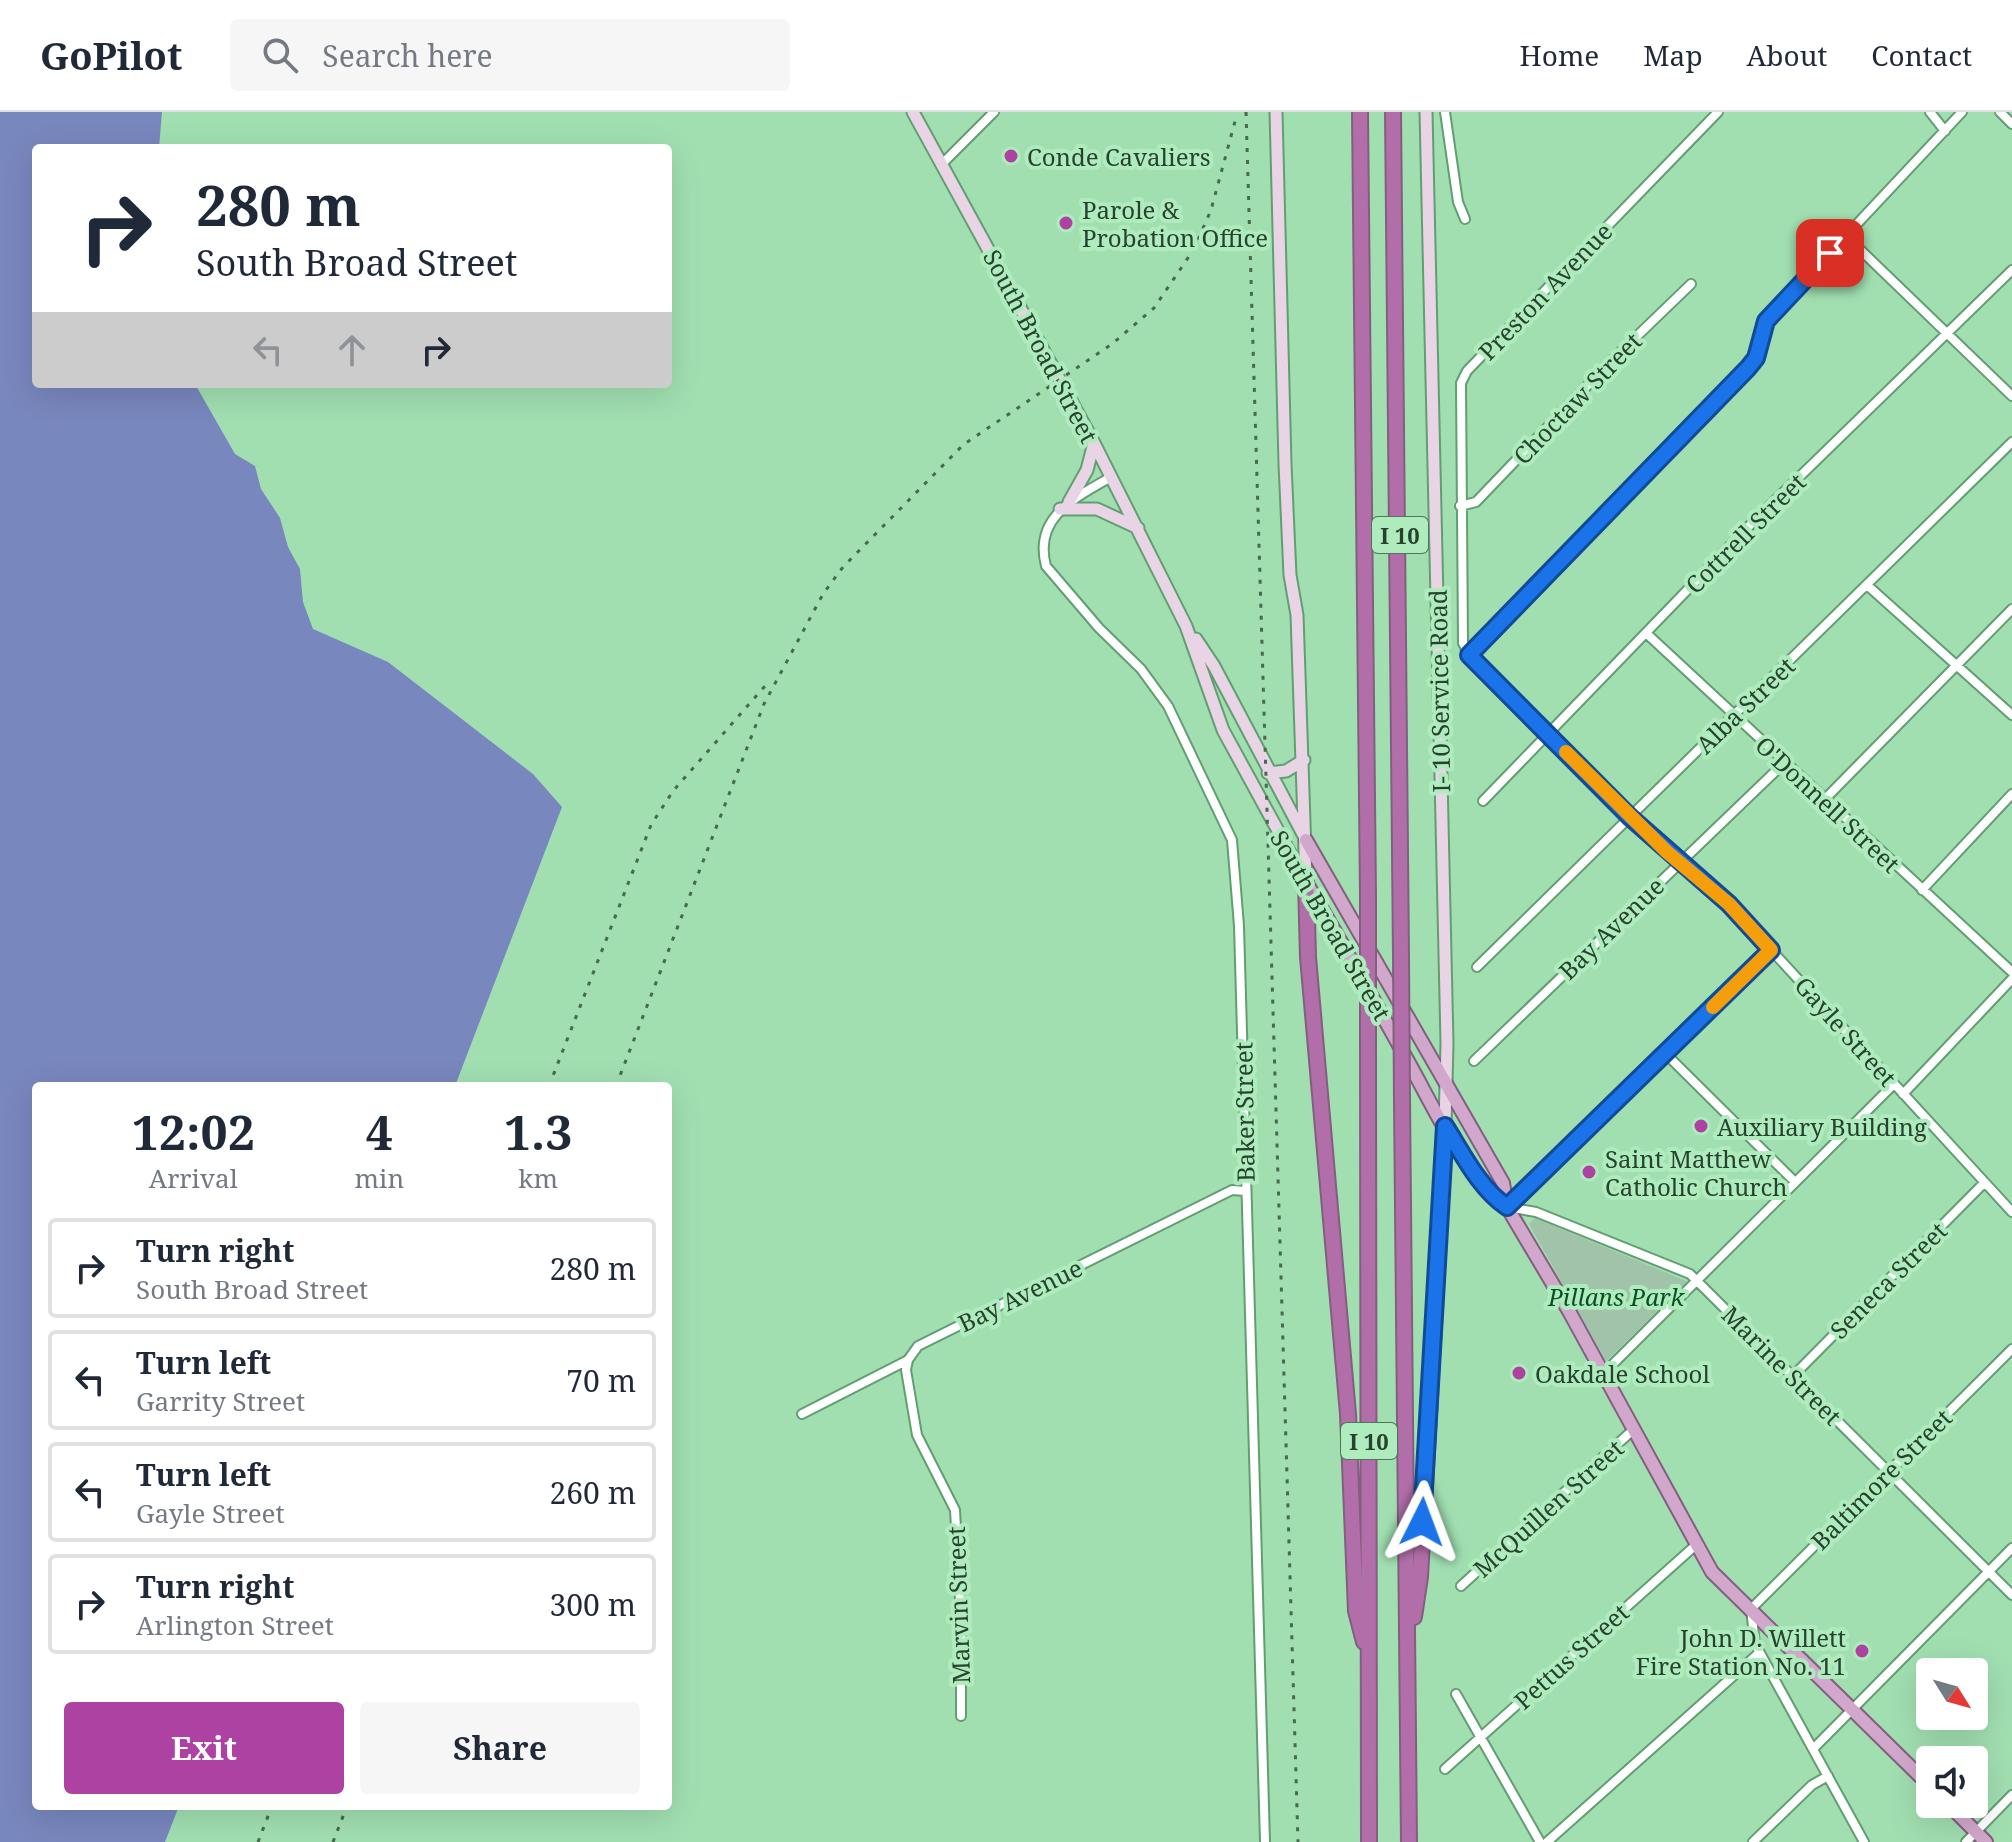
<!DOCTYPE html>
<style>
:root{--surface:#fff;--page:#f6f6f7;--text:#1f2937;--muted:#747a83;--line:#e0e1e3;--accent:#ad42a2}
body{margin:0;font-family:"Noto Serif",serif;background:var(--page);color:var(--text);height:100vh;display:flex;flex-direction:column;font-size:30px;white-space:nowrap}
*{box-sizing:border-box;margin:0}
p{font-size:26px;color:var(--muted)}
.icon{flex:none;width:44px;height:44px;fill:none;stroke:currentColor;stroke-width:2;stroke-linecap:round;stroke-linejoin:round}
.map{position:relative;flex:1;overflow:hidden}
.sheet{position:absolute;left:32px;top:970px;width:640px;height:728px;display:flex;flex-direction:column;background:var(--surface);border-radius:8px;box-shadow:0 8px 32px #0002}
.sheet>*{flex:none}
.banner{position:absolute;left:32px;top:32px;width:640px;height:244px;border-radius:8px;box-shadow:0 8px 32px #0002;background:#fff;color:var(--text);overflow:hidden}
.needle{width:52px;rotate:127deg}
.controls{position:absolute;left:1916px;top:1546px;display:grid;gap:16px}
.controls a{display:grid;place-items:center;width:72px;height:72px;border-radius:8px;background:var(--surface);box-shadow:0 8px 32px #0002;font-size:40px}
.pin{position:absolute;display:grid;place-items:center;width:68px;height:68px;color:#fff;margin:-34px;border-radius:16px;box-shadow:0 4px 12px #0006}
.me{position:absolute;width:88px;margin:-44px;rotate:3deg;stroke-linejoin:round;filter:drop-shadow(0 0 6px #0008)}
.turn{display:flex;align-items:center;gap:28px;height:168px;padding:0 32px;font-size:36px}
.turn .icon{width:104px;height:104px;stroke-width:2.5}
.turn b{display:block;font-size:56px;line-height:68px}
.lanes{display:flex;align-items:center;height:76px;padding:0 32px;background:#0003;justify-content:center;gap:40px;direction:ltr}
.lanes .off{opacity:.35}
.eta{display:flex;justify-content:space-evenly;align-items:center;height:136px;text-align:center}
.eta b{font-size:48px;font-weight:700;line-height:56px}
.primary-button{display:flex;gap:16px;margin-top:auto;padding:16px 32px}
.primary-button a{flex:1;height:92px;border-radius:8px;background:var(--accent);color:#fff;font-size:32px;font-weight:700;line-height:92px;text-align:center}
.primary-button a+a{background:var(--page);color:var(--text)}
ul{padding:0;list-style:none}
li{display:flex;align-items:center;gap:24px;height:100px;margin:0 16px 12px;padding:0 16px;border:4px solid var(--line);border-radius:8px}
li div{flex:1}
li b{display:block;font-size:30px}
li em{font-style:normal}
header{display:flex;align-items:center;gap:48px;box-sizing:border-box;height:112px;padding:0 40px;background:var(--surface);border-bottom:2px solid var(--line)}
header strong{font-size:38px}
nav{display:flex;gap:44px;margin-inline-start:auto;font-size:28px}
.search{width:560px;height:72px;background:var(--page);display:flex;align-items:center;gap:20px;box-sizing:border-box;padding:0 28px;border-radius:8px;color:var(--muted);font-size:30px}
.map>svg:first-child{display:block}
.green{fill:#a1c3a9}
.water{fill:#7887be}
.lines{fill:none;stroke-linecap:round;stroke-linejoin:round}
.street-casing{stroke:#619e72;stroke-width:12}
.secondary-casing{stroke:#619e72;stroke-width:15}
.primary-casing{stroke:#825f7e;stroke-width:16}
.highway-casing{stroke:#825f7e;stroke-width:18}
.street{stroke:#fff;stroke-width:8}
.secondary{stroke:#e8d4e5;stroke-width:11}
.primary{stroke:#d1a8cb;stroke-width:12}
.highway{stroke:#b26ea9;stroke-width:14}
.rail{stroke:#46694f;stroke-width:3;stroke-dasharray:4 8;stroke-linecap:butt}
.highway-bridge-casing{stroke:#825f7e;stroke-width:18;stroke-linecap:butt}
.highway-bridge{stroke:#b26ea9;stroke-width:14}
.route-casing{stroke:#114b97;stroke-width:20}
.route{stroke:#1a73e8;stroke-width:14}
.slow{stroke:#f59e0b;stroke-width:14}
.poi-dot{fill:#ad42a2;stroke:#aeecbe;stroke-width:3}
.labels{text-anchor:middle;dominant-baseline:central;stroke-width:8;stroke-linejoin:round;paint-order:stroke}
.shield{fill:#aeecbe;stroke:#50755a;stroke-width:2}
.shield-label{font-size:22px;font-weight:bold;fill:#28422f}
.poi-label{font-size:24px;fill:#28422f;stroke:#aeecbe;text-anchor:start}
.street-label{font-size:24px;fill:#28422f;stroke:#aeecbe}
.park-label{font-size:24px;font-style:italic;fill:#0b4e27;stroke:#aeecbe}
</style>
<header>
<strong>GoPilot</strong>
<div class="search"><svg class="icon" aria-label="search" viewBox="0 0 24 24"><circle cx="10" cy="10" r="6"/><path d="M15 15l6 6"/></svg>Search here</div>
<nav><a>Home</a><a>Map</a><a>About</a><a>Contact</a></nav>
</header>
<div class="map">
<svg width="2012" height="1730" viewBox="0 0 2012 1730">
<rect width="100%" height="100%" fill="#a1dfb1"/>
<path class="green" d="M1535,1106L1686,1169V1171L1606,1249L1529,1112Z"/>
<path class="water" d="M0,0H162L159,36H36V272H195L235,342L255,354L261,377L280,406L288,435L300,457L303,490L313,517L388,550L533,662L562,695L455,974H36V1694H179L165,1730H0Z"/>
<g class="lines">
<defs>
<path id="street" d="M1445,0L1458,90L1465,107
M1718,0L1467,259L1461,271L1463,531L1474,552L1667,740L1729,792L2012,1100
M1930,0L1945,19
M2000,0L2012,12
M942,52L994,0
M1846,124L2012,284
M1111,365C1075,386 1033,405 1046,454L1099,516L1141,557L1168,594L1232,728L1239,814L1265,1730
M1460,394L1476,390L1607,253L1691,172
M1867,473L2012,603
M1646,521L2012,860
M1469,543L1748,256L1756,246L1766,209L1962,0
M1824,688L2012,497
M1483,689L1757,406L2012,158
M1922,778L2012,682
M1477,855L2012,330
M1666,942L1795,1070
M1474,949L1784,651
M1903,982L2012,867
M1507,1095L1536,1100L1690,1162L2012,1483
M1507,1095L1771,838
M908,1248L906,1258L917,1323L955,1398L961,1505V1604
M1604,1261L1894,972
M1792,1265L1984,1071
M802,1302L908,1248L918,1234L1232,1078L1245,1079
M1461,1474L1634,1317
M1456,1582L1540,1730
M1813,1637L2012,1436
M1445,1657L1697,1432
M1547,1730L1759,1541
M1753,1730L1812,1673L1828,1664
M1864,1730L1755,1532L1751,1497L2012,1237
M1966,1730L2012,1683"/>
<path id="secondary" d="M913,0L1092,327L1186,514L1223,618L1306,770
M1276,0L1285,352L1290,463L1297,503L1306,769
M1426,0L1447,931L1445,1014
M1069,390L1087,358L1094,331
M1060,397H1097L1138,416
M1196,527L1214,554L1305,726
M1268,661L1286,659L1304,648"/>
<path id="primary" d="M1306,728L1503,1071L1507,1095
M1306,770C1342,830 1376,892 1410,953C1434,996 1467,1068 1507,1095L1570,1201L1712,1460L1930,1674
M1948,1692L1986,1730"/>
<path id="highway" d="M1360,0L1368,785
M1393,0L1401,845
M1306,770L1308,845L1348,1302L1356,1499L1364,1530
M1368,927L1369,1730
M1402,988L1409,1730
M1414,1505L1420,1465L1445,1014"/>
</defs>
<use href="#street" class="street-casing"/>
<use href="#secondary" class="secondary-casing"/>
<use href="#primary" class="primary-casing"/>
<use href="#highway" class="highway-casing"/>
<use href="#street" class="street"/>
<use href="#secondary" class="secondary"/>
<use href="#primary" class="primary"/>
<use href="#highway" class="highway"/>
<path class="rail" d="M1246,0L1298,1730
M549,974L651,713L673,679L765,574
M616,974L764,592L823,482L843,455L963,333L1112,232L1154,196L1194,137L1211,98L1237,2
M258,1730L272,1694
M333,1730L347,1694"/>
<defs>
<path id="highway-bridge" d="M1368,785V927
M1401,845L1402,988"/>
</defs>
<use href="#highway-bridge" class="highway-bridge-casing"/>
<use href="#highway-bridge" class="highway-bridge"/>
</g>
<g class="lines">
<defs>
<path id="route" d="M1422,1410L1445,1014C1463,1042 1479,1076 1507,1095L1771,838L1729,792L1630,705L1469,543L1748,256L1756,246L1766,209L1830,141"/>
</defs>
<use href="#route" class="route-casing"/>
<use href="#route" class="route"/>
<path class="slow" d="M1566,640L1667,740L1729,792L1771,838L1713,895"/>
</g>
<g class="poi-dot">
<circle cx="1011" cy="44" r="8"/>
<circle cx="1066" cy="111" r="8"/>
<circle cx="1701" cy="1014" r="8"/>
<circle cx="1589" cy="1060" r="8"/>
<circle cx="1519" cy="1261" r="8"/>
<circle cx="1862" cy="1539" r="8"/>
</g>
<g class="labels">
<g class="shield">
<rect x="1372" y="405" width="56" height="36" rx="6"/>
<rect x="1341" y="1311" width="56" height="36" rx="6"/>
</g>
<g class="shield-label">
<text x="1400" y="423">I 10</text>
<text x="1369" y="1329">I 10</text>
</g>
<g class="poi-label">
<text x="1027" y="44">Conde Cavaliers</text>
<text x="1082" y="97">Parole &amp;<tspan x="1082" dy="28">Probation Office</tspan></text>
<text x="1717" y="1014">Auxiliary Building</text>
<text x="1605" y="1046">Saint Matthew<tspan x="1605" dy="28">Catholic Church</tspan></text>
<text x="1535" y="1261">Oakdale School</text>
<text x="1846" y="1525" text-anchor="end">John D. Willett<tspan x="1846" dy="28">Fire Station No. 11</tspan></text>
</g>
<g class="street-label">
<text transform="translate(1545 179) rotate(-46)">Preston Avenue</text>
<text transform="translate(1041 234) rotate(62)">South Broad Street</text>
<text transform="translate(1577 286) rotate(-46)">Choctaw Street</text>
<text transform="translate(1745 421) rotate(-45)">Cottrell Street</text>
<text transform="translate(1439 579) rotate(-91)">I- 10 Service Road</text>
<text transform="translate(1745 593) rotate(-44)">Alba Street</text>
<text transform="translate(1828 692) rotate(43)">O'Donnell Street</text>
<text transform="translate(1331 813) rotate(60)">South Broad Street</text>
<text transform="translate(1611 816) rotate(-44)">Bay Avenue</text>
<text transform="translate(1846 919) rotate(48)">Gayle Street</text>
<text transform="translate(1244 1000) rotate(-91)">Baker Street</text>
<text transform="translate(1888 1168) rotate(-45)">Seneca Street</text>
<text transform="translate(1020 1183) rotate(-26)">Bay Avenue</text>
<text transform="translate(1782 1253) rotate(45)">Marine Street</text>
<text transform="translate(1881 1367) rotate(-45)">Baltimore Street</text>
<text transform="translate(1548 1396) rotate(-42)">McQuillen Street</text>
<text transform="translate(958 1493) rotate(-92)">Marvin Street</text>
<text transform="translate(1571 1544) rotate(-42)">Pettus Street</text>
</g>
<g class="park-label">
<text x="1616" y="1184">Pillans Park</text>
</g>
</g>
</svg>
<div class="controls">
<a><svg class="needle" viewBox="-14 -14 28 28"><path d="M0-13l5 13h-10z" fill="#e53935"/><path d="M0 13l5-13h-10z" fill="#747a83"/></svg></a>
<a><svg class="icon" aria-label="sound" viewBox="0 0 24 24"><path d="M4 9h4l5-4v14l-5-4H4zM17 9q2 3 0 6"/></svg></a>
</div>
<div class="pin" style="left:1830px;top:141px;background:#d93025"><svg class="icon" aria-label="arrive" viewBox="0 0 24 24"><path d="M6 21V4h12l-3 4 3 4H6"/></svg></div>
<svg class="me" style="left:1422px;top:1410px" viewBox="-20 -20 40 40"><path d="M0-17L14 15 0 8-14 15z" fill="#1a73e8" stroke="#fff" stroke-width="4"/></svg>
<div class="banner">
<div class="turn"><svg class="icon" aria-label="right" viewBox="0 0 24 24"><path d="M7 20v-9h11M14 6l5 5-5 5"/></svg><div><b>280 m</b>South Broad Street</div></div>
<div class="lanes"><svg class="icon off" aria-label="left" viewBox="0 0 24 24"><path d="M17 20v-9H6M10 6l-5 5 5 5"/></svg><svg class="icon off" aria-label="ahead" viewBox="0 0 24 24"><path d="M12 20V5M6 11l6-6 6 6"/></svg><svg class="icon" aria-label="right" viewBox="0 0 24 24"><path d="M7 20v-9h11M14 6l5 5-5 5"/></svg></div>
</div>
<section class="sheet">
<div class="eta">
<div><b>12:02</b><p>Arrival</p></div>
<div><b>4</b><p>min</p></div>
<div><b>1.3</b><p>km</p></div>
</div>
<ul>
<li><svg class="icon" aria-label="right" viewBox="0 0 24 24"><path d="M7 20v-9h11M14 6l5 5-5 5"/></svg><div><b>Turn right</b><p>South Broad Street</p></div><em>280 m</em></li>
<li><svg class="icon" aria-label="left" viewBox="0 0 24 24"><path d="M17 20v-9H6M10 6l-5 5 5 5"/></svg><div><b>Turn left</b><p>Garrity Street</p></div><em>70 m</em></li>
<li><svg class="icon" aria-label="left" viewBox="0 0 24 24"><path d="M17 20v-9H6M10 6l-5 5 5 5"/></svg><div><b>Turn left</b><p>Gayle Street</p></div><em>260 m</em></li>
<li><svg class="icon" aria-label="right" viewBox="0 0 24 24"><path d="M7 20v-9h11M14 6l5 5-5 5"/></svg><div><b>Turn right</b><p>Arlington Street</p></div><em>300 m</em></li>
</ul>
<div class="primary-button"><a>Exit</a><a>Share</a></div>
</section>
</div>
